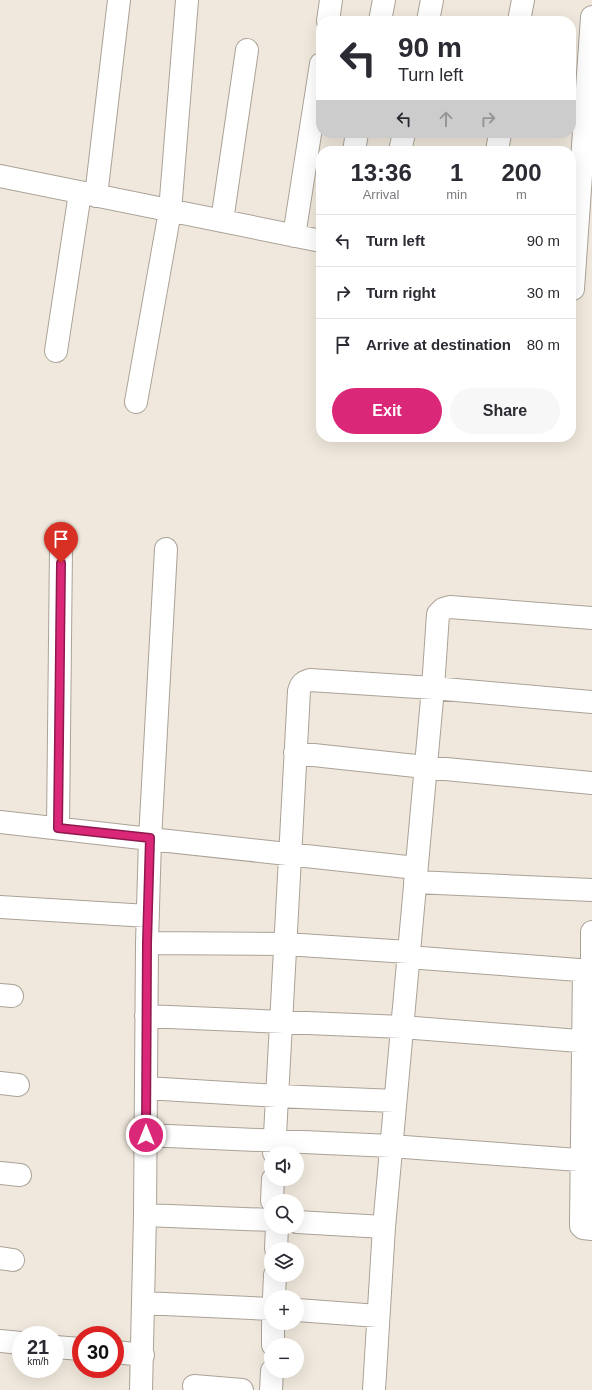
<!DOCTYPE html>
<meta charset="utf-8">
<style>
:root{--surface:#fff;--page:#f7f7f7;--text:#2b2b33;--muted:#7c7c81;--line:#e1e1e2;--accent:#db2777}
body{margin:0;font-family:Arial,sans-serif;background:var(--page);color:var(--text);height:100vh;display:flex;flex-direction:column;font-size:15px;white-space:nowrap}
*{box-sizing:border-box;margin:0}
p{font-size:13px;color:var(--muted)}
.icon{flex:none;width:22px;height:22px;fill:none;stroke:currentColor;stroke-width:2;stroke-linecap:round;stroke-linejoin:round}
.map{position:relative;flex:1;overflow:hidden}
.drawer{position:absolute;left:316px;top:146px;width:260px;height:296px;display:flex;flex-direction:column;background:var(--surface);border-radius:16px;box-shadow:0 4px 16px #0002}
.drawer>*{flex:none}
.banner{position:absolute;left:316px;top:16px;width:260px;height:122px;border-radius:16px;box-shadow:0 4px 16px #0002;background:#fff;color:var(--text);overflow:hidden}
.controls{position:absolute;left:264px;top:1146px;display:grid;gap:8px}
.controls a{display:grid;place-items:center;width:40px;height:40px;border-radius:50%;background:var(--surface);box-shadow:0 4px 16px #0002;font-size:20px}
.speed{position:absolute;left:12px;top:1326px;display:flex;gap:8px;font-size:20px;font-weight:700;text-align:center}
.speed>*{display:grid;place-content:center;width:52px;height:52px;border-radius:50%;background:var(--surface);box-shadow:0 4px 16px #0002;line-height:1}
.speed small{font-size:10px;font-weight:400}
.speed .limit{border:6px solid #d22;background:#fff;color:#111}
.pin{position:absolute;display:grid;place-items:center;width:34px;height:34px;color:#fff;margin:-41px -17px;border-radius:50% 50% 50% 0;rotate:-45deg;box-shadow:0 0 4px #0007}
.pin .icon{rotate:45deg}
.me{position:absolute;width:44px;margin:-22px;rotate:0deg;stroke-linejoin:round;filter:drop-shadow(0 0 3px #0008)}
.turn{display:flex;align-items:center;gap:14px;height:84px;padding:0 16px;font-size:18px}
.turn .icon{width:52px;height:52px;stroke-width:2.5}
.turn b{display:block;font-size:28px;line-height:34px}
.lanes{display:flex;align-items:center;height:38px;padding:0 16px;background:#0003;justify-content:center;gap:20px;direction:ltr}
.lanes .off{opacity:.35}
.eta{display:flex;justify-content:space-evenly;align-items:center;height:68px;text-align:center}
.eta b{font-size:24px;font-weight:800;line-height:28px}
.action{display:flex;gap:8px;margin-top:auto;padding:8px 16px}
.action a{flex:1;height:46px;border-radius:24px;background:var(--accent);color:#fff;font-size:16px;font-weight:800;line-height:46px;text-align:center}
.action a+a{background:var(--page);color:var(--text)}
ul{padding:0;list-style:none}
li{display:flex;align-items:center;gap:12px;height:52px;padding:0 16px;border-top:1px solid var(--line)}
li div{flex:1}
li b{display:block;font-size:15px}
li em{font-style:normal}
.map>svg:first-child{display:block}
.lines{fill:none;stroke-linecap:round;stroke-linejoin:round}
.minor-casing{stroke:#aaa297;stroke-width:24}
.minor{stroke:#fff;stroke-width:22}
.route-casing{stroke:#8e194d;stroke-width:10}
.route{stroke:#db2777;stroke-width:7}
</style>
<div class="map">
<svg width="592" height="1390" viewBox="0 0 592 1390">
<rect width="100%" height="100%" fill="#f0e8dc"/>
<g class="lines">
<defs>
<path id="minor" d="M328,21L331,0
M380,21L384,0
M428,21L432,0
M519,21L523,0
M354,151L357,133
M400,151L404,133
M497,151L500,133
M0,176L321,241
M96,196L119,0
M222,221L247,50
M294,236L321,64
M573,289L592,17
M56,351L80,193
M136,402L170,211L187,0
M166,549L150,839L416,868
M295,753L425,767L592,783
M0,822L150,839L147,943L145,1215
M58,828L61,547
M415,882L592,890
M0,907L148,916
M147,943L285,944L408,952
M408,957L592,971
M584,970L581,1223V1226L583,1228L592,1229
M592,971V932
M0,995L12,996
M146,1016L402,1027L592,1042
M0,1083L18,1085
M146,1088L277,1096L395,1101
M146,1135L391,1146L592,1161
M274,1153L299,691C301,684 303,682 310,680L433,688L592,702
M0,1173L20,1175
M272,1201L273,1179
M297,1222L384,1227L374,1390
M384,1227L433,688L438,614L443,609L450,607L592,618
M276,1249L277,1227
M0,1258L13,1260
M274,1297L275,1275
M143,1303L271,1309
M297,1310L378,1316
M0,1341L21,1343
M273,1345V1323
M55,1347L81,1349
M115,1352L143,1355
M194,1386L242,1390
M141,1390L145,1215L271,1220
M271,1390L272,1371"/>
</defs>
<use href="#minor" class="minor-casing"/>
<use href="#minor" class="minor"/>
</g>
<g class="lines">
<defs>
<path id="route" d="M61,563L58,828L150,838L147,943L146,1135"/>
</defs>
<use href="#route" class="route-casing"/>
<use href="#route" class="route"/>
</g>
</svg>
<div class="controls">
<a><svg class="icon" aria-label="sound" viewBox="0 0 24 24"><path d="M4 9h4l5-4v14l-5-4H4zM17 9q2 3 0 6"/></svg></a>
<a><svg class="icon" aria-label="search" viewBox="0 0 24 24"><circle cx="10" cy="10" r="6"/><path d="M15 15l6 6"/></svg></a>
<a><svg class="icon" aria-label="layers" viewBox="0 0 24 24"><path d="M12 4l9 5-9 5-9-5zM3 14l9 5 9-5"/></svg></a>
<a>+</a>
<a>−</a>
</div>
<div class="speed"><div>21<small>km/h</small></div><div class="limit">30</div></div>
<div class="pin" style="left:61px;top:563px;background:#d93025"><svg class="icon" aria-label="arrive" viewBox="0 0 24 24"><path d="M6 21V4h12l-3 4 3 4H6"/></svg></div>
<svg class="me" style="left:146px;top:1135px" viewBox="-20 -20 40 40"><circle r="17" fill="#db2777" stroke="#fff" stroke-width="3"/><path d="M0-11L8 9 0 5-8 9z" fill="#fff"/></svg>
<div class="banner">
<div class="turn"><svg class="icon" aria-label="left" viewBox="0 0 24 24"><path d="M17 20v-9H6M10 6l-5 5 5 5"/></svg><div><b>90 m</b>Turn left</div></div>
<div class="lanes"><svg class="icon" aria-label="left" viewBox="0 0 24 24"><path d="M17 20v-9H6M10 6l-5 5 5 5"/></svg><svg class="icon off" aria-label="ahead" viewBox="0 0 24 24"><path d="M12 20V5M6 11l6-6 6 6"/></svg><svg class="icon off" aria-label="right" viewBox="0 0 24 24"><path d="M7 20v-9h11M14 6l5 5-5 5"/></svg></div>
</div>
<section class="drawer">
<div class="eta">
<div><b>13:36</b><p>Arrival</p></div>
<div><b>1</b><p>min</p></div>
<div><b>200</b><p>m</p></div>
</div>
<ul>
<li><svg class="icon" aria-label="left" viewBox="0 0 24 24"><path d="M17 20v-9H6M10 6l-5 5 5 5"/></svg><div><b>Turn left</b></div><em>90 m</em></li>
<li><svg class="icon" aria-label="right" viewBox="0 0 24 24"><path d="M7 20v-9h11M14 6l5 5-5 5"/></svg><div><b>Turn right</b></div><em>30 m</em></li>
<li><svg class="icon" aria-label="arrive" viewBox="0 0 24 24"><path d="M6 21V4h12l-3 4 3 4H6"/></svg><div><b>Arrive at destination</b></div><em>80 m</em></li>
</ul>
<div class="action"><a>Exit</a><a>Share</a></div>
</section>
</div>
